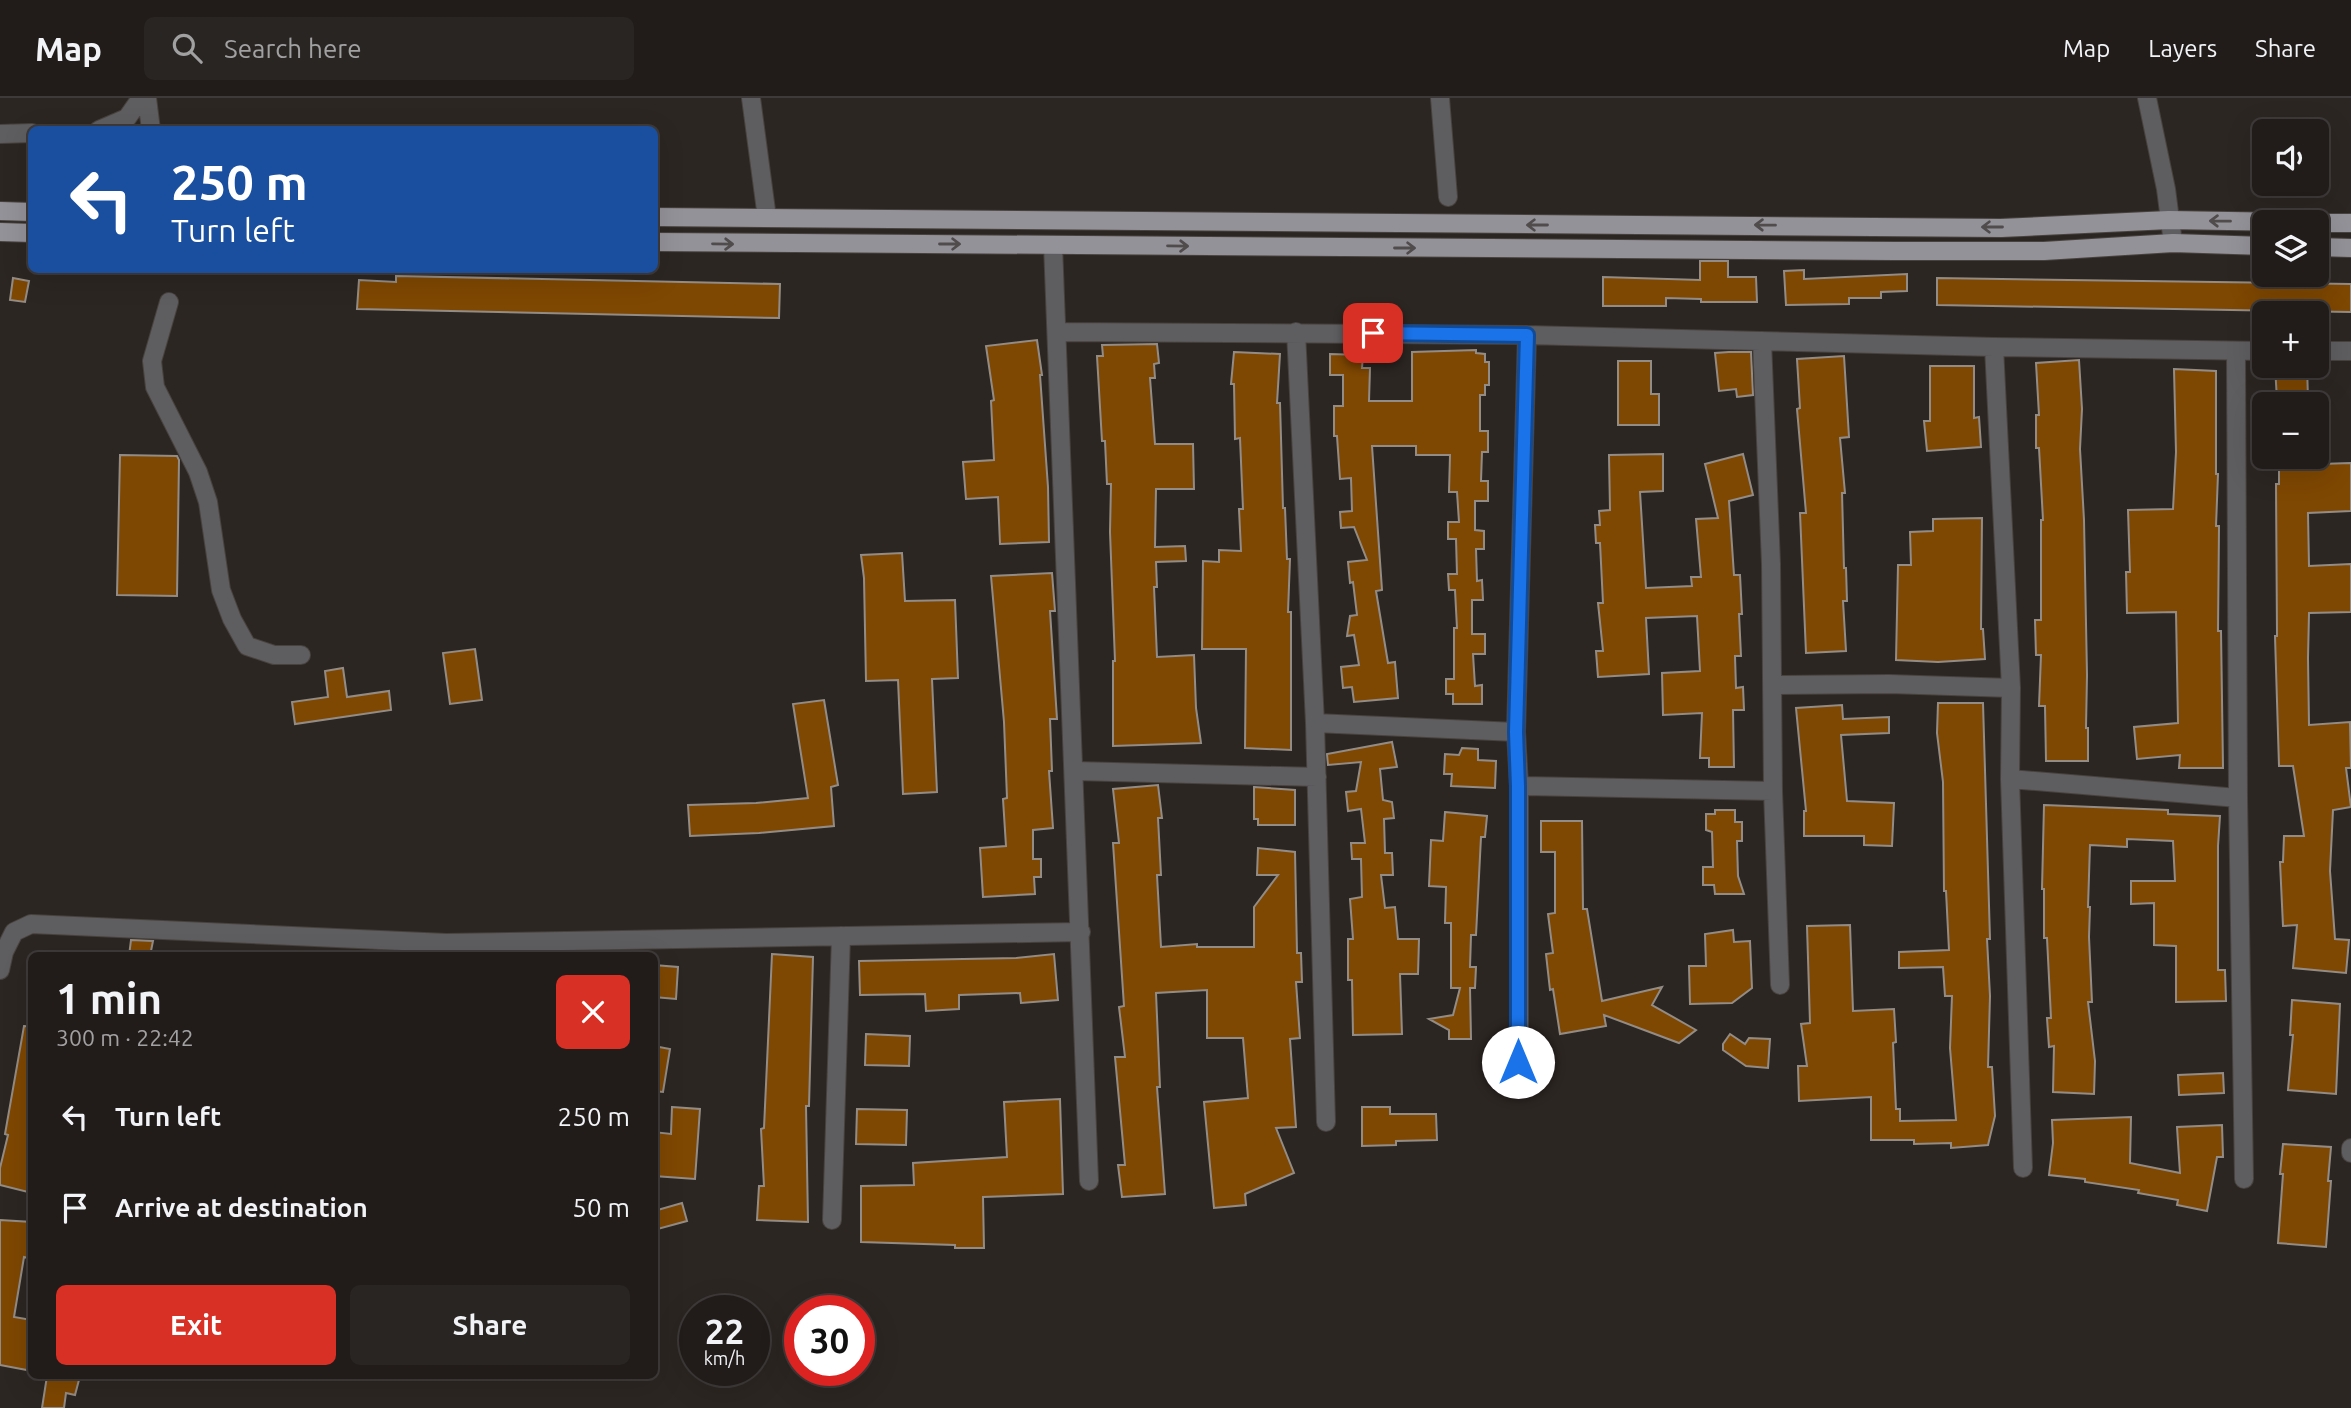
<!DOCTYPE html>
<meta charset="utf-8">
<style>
:root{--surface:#211c1a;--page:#292523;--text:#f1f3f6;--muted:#a2a1a2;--line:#3e3a39;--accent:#d93025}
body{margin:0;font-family:Ubuntu,sans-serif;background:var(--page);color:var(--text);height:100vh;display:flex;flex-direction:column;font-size:26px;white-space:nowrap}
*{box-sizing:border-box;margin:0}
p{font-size:23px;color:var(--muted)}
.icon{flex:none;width:38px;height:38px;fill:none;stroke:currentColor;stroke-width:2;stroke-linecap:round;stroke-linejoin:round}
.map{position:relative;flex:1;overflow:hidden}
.side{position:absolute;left:28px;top:854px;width:630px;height:427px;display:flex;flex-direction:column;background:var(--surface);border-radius:10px;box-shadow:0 7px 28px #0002,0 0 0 2px var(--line)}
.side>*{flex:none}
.hud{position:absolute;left:28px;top:28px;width:630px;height:147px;border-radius:10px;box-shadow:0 7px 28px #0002,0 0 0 2px var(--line);background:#1a4fa0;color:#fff;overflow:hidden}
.controls{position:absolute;left:2252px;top:21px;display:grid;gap:14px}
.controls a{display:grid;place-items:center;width:77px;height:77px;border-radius:10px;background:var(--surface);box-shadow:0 7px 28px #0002,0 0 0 2px var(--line);font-size:35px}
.speed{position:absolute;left:679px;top:1197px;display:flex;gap:14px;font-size:35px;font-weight:700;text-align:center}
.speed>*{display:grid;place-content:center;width:91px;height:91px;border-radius:50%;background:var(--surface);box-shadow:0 7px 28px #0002,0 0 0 2px var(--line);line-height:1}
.speed small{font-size:18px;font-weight:400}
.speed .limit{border:10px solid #d22;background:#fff;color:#111}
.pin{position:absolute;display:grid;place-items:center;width:60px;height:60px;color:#fff;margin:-30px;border-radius:14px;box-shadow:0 4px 10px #0006}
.me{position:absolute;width:77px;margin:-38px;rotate:0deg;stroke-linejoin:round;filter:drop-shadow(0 0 5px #0008)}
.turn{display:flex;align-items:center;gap:24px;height:147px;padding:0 28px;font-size:32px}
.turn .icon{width:91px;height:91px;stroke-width:2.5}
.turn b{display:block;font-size:49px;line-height:60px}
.round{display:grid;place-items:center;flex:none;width:74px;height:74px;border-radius:10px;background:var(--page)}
.summary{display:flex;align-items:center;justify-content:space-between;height:119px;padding:0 28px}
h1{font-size:42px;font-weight:700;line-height:52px}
.button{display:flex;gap:14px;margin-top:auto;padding:14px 28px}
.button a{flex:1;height:80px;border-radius:10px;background:var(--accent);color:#fff;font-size:28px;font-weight:700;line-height:80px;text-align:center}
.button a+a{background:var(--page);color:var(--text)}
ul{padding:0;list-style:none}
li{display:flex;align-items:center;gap:21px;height:91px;padding:0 28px}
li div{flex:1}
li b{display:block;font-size:26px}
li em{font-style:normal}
header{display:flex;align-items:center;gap:42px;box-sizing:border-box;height:98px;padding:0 35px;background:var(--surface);border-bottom:2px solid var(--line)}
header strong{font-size:33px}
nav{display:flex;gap:38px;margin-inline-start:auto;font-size:24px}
.search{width:490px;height:63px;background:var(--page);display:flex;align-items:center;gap:18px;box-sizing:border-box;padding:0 24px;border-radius:10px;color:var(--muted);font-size:26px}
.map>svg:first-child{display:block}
.building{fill:#7e4702;stroke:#938c86;stroke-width:2}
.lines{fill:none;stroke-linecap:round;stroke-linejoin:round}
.minor-casing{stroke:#48423e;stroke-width:20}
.major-casing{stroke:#48423e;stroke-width:20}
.minor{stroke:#5e5d60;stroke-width:18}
.major{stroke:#949299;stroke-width:18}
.oneway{stroke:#504c4c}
.route-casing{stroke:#114b97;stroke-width:18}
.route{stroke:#1a73e8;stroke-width:12}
</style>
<header>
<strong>Map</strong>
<div class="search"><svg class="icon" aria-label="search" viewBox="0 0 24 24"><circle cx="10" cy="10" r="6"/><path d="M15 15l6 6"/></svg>Search here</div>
<nav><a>Map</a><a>Layers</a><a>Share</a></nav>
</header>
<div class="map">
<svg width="2351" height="1310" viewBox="0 0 2351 1310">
<rect width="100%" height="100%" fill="#2c2622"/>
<path class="building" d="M1700,163H1728V179H1756L1757,204H1701V201L1666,200V208H1603V179L1700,182Z
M1804,172V181L1907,176V193L1881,194V200H1849V206L1786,207L1784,173Z
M396,178L780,186L779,220L357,211L359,182L396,184Z
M13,180L29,183L25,204L10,202Z
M1937,180L2351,186V214L1937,207Z
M1037,242L1042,277H1040L1048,389L1049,444L1000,446L998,399L966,401L963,364L994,362L991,303L994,302L986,248Z
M1157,246L1159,265L1154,266L1155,280H1150L1155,346H1193L1194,391H1156L1155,449L1185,448L1186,463L1156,464L1157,489H1154L1157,559L1194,557L1196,610L1201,645L1113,648V563H1115L1110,434L1111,386H1107L1105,343H1102L1097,258H1103L1102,247Z
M1476,252V255L1485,256V264H1489V287H1485V297H1480V333H1488V354H1482L1481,383H1488V403H1475V432L1484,433V451H1476L1477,483L1482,482L1483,502H1472V536H1485V556H1473L1475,588L1482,587V606H1453V596H1446V581H1454V530H1457L1455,492H1449L1448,476H1457L1456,441H1448V424H1459L1457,394H1449L1450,357H1416V348H1372L1382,492L1376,493L1388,565L1395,564L1398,600L1354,604L1352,589L1343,590L1341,569L1359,567L1354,537L1347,538L1350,518L1357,517L1353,484L1350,485L1348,464L1367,462L1354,429L1341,430L1340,414L1352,413L1351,380L1340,381L1337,338H1334V308H1343V277H1330V256L1363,257L1362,270H1370L1369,303H1412V254Z
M1234,254L1280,256L1277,305H1280L1283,410H1285L1287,461H1290L1288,514H1291V652L1245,650L1246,551H1202L1203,463L1219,464V452L1241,453L1239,411H1243L1240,340L1235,341L1234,286H1231Z
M1729,254H1751L1753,297L1737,299L1736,291L1719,293L1715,255Z
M1844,258L1849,339L1840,340L1845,395H1842L1844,470H1846L1847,503H1843L1846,553L1806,555L1800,415H1806L1797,311L1800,310L1797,261Z
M2079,262L2082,311L2080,351L2084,422L2087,577L2086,630H2088V663H2046L2045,608H2039L2041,557H2036L2035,522H2041V422H2043L2039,350H2036V317H2039L2036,265Z
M1618,263H1651V296H1659V327H1618Z
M1930,268H1974V320L1979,319L1981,349L1927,353L1924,323H1930Z
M2275,268H2307L2308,301L2277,302Z
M2174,271L2216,273V376H2218L2216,428H2219L2218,533H2221L2223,670H2179L2180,657L2137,661L2134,629L2178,625L2176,514L2127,515L2126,474H2130L2128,412L2173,411L2176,354Z
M1663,356V393L1640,394L1646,490L1692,488L1691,479H1701L1696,421L1718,420L1705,366L1743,356L1753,397L1729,403L1734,477H1740L1742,516H1739L1741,558H1735L1736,590L1743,589L1744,612H1733L1734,669H1709V660H1700L1702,615L1663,617L1662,575L1700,573L1697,518L1646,520L1649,576L1598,579L1596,553H1603L1598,505H1603L1600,445H1596L1595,427H1600L1599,413L1610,412L1609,357Z
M120,357L177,358L179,362L177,498L117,497Z
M2351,365V413L2308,415L2309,468L2351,466V514L2309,515L2308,560L2309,627L2350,624L2351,670H2346L2351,709L2333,712L2330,773L2335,841L2349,842L2346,875L2293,870L2297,827L2283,828L2280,764H2283L2284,738H2304L2293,668H2279L2275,538H2277L2276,386H2279V371H2320V366Z
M1982,420L1981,531H1983L1985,561L1938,564L1896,562L1898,467H1911L1910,434L1933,433V421Z
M902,455L905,503L955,502L958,580L932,581L937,694L903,696L898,582L866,583L864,480L861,457Z
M1052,475L1055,513H1050L1057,621H1050L1052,673H1049L1053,730L1033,732V761H1041V779H1034L1035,796L983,799L980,750L1006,748L1003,701L1007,700L1004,624L991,478Z
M475,551L482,602L450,606L443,555Z
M343,570L347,599L389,593L391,612L295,626L292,604L328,599L325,573Z
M824,602L838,687L831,689L834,728L759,735L690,738L688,707L756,705L808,700L793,606Z
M1938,605H1983L1990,841H1987L1990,898L1988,969H1992L1995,1018L1988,1047L1951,1050V1045L1914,1046V1042H1871V999L1799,1003L1798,968H1807L1801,926L1810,925L1807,828L1850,827L1853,913L1894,911L1896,944L1893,945L1896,1011H1900V1023L1956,1022L1950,950L1952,898H1945L1943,869L1899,870V854L1949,852L1946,793H1944L1943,684L1937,635Z
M1842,607L1843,621L1889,619V635L1841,637L1847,703L1894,705L1892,748L1864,747V738H1804V713H1806L1796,610Z
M1392,644L1397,669L1380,671L1383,702L1392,704L1394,720L1384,721L1385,755H1392L1393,777H1381L1385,810L1395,809L1398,841H1419L1418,876H1400L1402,936L1353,937L1352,882H1348V841H1353L1350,801L1362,799L1361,761H1352L1351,745H1365L1361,711L1348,713L1346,694L1356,693L1361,664L1328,667L1327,656Z
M1462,650L1478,651V662L1496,663L1495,690L1451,688L1452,676H1444L1445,656L1459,657Z
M1158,687L1162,720H1158L1161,777H1157L1161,849L1197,846V849H1254V809L1278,777H1257L1258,750L1295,754L1297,855H1301L1302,884H1296L1300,940L1290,941L1296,1029L1276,1030L1294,1075L1245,1096L1246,1107L1214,1110L1204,1004L1248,1000L1243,940H1207V892L1156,895L1160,989H1157L1165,1096L1122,1099L1118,1067H1125L1115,959H1125L1119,909L1124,908L1113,745H1119L1113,691Z
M1254,689L1295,692V727H1258V721H1254Z
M2044,707L2168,712V716L2220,718L2218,748V872H2225L2226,903L2176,904V848L2154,847V805L2131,806V783H2175L2173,743L2127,741V749L2090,747L2088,809H2090L2089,839L2092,904H2088L2095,963L2094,996L2053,994L2054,948L2049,949L2047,920H2051L2047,840H2044V791H2042Z
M1715,712H1735V724H1742V743H1737L1738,778L1744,796H1715L1714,787H1703V769H1713L1712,734L1706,732V716H1715Z
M1445,714L1487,718L1485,739H1481L1476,837H1471L1470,869H1476L1475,890H1470L1471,941H1449V932L1429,921L1453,917L1460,890H1451V825H1445L1446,789L1429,788L1431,742L1443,743Z
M1541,723H1582L1583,811H1587L1602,903L1662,889L1652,907L1696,932L1679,945L1604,917L1606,928L1560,936L1553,891L1550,892L1546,856L1553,855L1548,816L1555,815V754H1541Z
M1733,832L1734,844L1750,843L1752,890L1732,905L1690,906L1689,868H1706L1705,836Z
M131,842L153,843L150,858H129Z
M772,856L813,859L809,1008H806L808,1124L757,1122L759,1088H764L761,1031L764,1030Z
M1054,856L1058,902L1021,905L1020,895L959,897V911L926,913L925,896L860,897L859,863L1016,860Z
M654,867L678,869L676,901L654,899Z
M2292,902L2340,906L2336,996L2288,992L2293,937H2290Z
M24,928L32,929V1095L0,1087V1070L8,1037L5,1036Z
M866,936L910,938L909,968L865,967Z
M1730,936L1745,946L1749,940L1770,941L1768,970L1746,968L1723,952V946Z
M654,948L670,951L663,994L654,993Z
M2223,975L2224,995L2179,997L2178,977Z
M1060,1001L1063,1096L983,1099L984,1150H955V1147L861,1144V1088L914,1087L913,1065L1007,1059L1004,1004Z
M672,1009L700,1011L695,1081L654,1078V1034L671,1036Z
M1362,1009H1390V1016H1436L1437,1042L1396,1043V1047L1362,1048Z
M857,1011L907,1012L906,1047L856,1046Z
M2131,1019L2130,1065L2180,1075L2177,1029L2222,1027L2223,1059H2217L2207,1113L2177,1107L2178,1102L2138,1095L2139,1092L2085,1084V1081L2049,1077L2053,1045L2052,1022Z
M2283,1046L2331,1049L2328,1083H2331L2326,1149L2278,1145L2283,1076H2280Z
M682,1105L687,1123L654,1132V1113Z
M0,1122L32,1124V1161L24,1159L14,1219L32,1222V1273L0,1267Z
M47,1278H80L75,1297L66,1295L64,1310H42Z"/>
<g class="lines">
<defs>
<path id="minor" d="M147,0L151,32
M751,0L767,120
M1440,0L1448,99
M2147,0L2166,91L2173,145
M99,32L127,20L141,0
M0,36L32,35
M1053,147L1089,1083
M169,204L152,263L155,289L198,374L208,404L221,492L232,521L247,548L274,557H301
M1057,234L1527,237L1994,249L2264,253
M1296,234L1315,625L1326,1024
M1762,243L1771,466L1773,693L1780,887
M1994,249L2011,590L2010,681L2023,1070
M2236,253L2238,700L2244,1081
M2317,253H2351
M1773,587L1889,586L2011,590
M1315,625L1516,634
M1074,673L1317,679
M2010,681L2238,700
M1519,688L1773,693
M0,872L4,854L14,834L31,826L446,845L1081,834
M1519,964V688L1516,634L1527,237
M2351,1055V1050
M832,1122L841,838"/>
<path id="major" d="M0,113L32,114
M654,119L2001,130L2169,122L2288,124
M2317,125H2351
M0,134L32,135
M654,144L1896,153H2044L2173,145L2264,148
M2317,149L2351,150"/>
</defs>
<use href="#minor" class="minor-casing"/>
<use href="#major" class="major-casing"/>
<use href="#minor" class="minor"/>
<use href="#major" class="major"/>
</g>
<defs><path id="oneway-shaft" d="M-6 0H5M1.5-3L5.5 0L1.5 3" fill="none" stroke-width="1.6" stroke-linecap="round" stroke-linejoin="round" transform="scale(1.75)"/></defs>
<g class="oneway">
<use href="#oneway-shaft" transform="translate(2220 123) rotate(-179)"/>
<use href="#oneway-shaft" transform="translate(1537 127) rotate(-180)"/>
<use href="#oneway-shaft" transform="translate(1765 127) rotate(-179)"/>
<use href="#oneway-shaft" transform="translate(1992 129) rotate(-180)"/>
<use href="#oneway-shaft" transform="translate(723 146) rotate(1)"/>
<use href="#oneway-shaft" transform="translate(950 146)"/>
<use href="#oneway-shaft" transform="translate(1178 148) rotate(1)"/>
<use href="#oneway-shaft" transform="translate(1405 150)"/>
</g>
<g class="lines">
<defs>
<path id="route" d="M1373,235L1527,237L1516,634L1518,688V964"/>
</defs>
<use href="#route" class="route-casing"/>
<use href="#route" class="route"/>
</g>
</svg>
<div class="controls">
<a><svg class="icon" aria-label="sound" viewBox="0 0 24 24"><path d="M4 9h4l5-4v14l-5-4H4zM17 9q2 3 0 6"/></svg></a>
<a><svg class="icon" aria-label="layers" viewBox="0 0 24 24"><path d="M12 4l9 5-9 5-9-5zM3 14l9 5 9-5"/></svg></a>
<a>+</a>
<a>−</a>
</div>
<div class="speed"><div>22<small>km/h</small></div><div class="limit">30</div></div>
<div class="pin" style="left:1373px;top:235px;background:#d93025"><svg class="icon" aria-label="arrive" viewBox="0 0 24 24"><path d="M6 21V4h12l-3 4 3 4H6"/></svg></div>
<svg class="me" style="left:1518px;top:964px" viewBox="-20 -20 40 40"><circle r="19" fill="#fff"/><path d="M0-13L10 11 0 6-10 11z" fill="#1a73e8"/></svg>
<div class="hud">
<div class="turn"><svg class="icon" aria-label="left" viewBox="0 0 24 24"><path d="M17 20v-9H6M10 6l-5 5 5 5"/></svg><div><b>250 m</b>Turn left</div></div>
</div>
<section class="side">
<div class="summary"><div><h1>1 min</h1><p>300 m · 22:42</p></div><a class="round" style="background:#d93025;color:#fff"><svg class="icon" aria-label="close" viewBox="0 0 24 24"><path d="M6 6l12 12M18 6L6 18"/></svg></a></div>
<ul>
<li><svg class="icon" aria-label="left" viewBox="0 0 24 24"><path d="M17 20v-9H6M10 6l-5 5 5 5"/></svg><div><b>Turn left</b></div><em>250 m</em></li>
<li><svg class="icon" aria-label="arrive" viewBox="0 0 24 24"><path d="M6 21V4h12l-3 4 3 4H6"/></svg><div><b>Arrive at destination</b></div><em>50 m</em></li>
</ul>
<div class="button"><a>Exit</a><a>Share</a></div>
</section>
</div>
